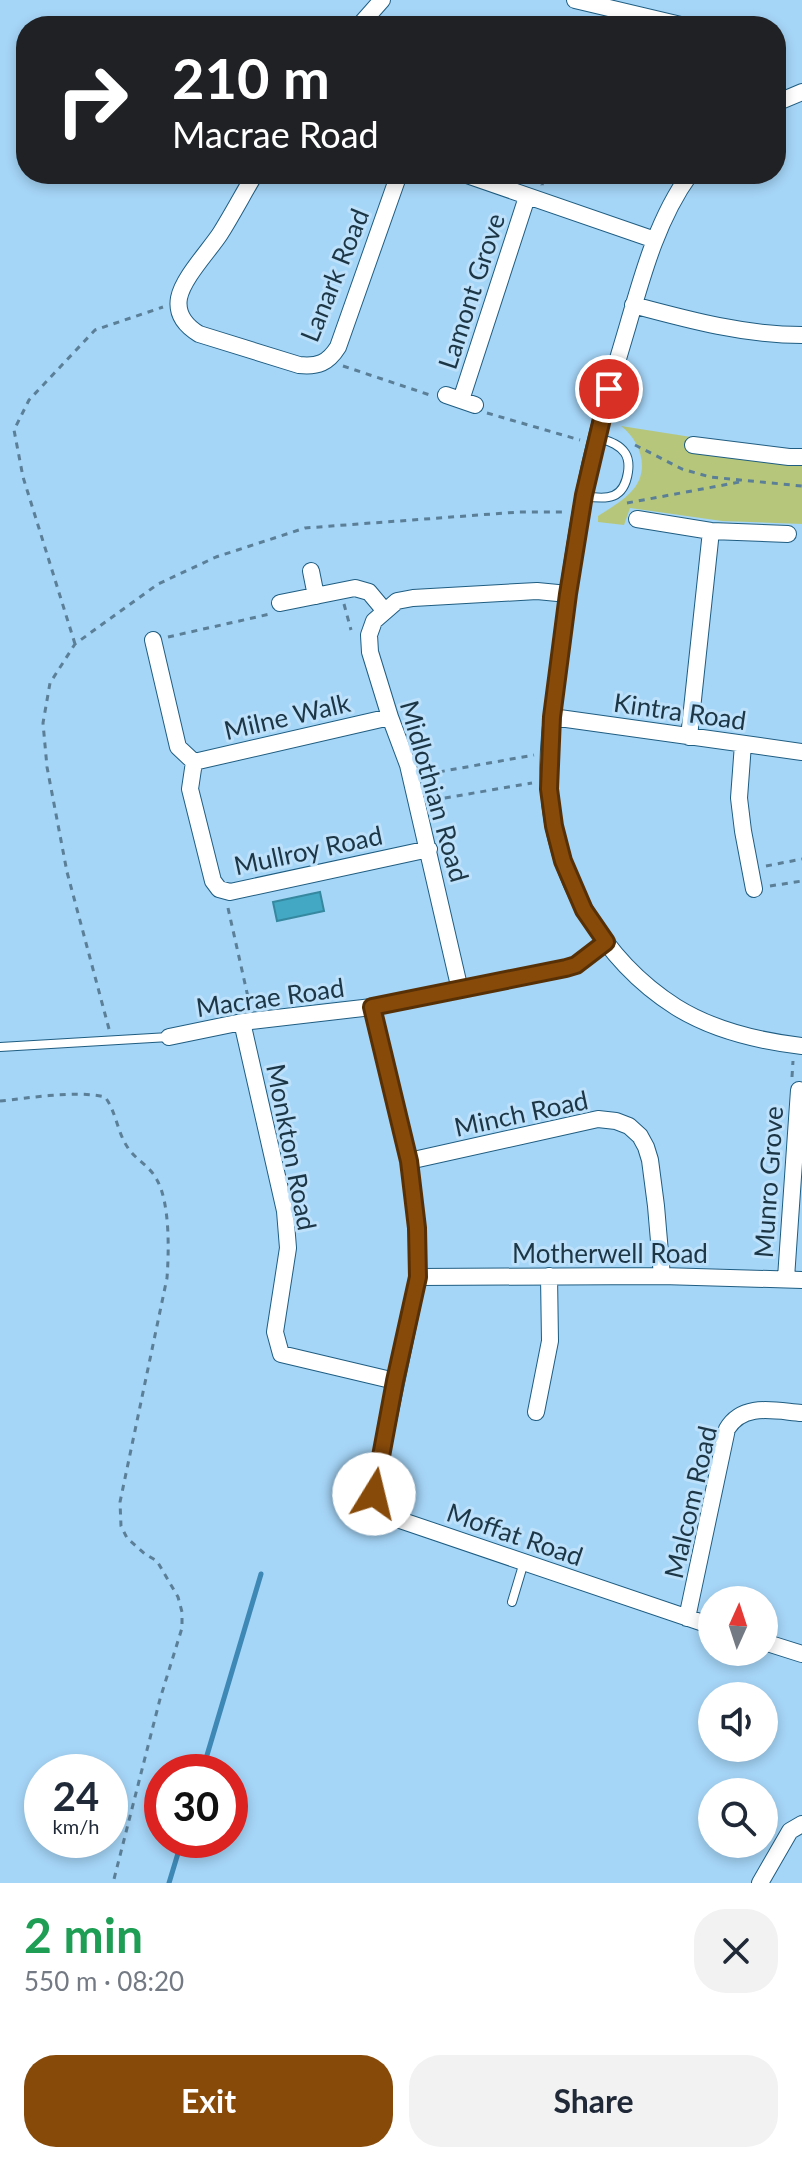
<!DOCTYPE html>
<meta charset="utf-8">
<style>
:root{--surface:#fff;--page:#f2f2f3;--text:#1f2937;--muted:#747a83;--accent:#874a09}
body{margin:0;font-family:Lato,sans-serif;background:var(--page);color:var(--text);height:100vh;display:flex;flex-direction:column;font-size:30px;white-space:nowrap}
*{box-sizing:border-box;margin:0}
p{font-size:26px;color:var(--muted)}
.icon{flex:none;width:44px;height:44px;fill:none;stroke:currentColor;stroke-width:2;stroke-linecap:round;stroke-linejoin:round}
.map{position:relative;height:1883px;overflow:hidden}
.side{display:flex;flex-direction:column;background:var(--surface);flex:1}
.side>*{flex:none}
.hud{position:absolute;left:16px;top:16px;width:770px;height:168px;border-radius:32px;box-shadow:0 4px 12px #0003;background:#202124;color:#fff;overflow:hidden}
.needle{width:52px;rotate:3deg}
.buttons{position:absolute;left:698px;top:1586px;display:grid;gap:16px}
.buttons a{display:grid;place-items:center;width:80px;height:80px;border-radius:50%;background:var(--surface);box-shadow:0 4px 12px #0003;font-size:40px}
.speed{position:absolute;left:24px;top:1754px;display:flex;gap:16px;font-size:40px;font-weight:700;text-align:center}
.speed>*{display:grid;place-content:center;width:104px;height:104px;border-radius:50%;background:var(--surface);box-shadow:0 4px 12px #0003;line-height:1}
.speed small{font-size:20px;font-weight:400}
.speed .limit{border:12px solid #d22;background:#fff;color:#111}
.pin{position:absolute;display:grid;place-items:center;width:68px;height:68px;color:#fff;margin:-34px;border:4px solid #fff;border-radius:50%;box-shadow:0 2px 8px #0007}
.me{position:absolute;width:88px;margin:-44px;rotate:9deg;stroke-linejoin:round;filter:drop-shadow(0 0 6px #0008)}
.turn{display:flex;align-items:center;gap:28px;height:168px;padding:0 24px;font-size:36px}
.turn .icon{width:104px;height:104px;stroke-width:2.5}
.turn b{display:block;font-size:56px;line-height:68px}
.round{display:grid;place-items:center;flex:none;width:84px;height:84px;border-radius:32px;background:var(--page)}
.head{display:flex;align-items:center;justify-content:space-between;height:136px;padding:0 24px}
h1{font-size:48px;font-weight:700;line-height:60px;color:#1e9e55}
.button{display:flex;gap:16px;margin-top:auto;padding:16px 24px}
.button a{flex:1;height:92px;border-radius:32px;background:var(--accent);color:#fff;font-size:32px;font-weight:700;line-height:92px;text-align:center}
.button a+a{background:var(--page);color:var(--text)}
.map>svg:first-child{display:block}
.green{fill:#b6c77c}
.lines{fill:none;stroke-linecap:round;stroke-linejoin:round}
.stream{stroke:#3e88b5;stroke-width:5}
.building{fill:#42a8c3;stroke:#35889f;stroke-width:2}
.service-casing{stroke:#1f5d81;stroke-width:10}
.minor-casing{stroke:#1f5d81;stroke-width:18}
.path{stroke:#5b7f97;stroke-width:3;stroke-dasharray:6 6;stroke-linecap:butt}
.service{stroke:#fff;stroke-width:8}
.minor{stroke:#fff;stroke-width:16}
.route-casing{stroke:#583006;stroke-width:20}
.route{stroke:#874a09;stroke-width:14}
.labels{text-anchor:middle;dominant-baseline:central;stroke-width:6;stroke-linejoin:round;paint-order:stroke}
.street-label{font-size:26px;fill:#1d3646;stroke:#bde1fa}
</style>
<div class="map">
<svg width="802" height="1883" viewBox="0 0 802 1883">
<rect width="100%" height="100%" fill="#a5d5f7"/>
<path class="green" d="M621,426L691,437L802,460V524L722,521L630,508L624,525L598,522V516C609,509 621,502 630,493C651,473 642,442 621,426Z"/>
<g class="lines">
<path class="stream" d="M202,1772L261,1574
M169,1883L182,1840"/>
</g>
<path class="building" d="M320,892L324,911L277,921L273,902Z"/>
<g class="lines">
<defs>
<path id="service" d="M585,496C608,500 624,499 628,472C629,465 629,459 625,453C618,443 607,441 596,437
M0,1047L169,1037
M512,1602L524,1562"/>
<path id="minor" d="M575,0L685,26
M359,26L382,0
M776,103L802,92
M255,174C243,194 232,215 220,234C208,252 183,278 179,298C176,315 186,326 199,334L299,365C318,367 328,363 338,347L399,174
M464,174L655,240
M690,174C658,218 643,273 628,325C614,371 601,418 590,465C576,530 567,596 559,663C554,703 546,748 549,789C554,876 602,960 676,1007C713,1030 759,1041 802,1046
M633,305C689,320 744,335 802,335
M446,395L475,405
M461,400L527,197
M693,445L789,457H802
M637,519L711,531L788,534
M311,571L316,596
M280,603L355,588L369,592L384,610
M153,640L178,747L194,762L190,789L213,881L219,889L230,892L429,849
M552,717L802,752
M689,737L711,531
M743,744L739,798L743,831L754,889
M194,762L390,717
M460,990L408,765L390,717L370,652L369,635L374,621L397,601L413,598L537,591L568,594
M372,1007L409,1161L417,1228L418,1277L375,1484C374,1499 379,1509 391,1517L712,1626
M242,1022L285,1211L288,1248L275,1332L281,1354L395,1381
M169,1037L242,1022L372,1007L566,968L576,965L606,942
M409,1161L598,1119L616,1121L629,1126L640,1136L646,1147L650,1160L656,1206L662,1276
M418,1277L662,1276L802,1280
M786,1278L799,1090
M536,1412L550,1341L549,1276
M687,1618L727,1429C743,1402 775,1411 802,1413
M764,1642L802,1654
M760,1883L790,1831L802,1824"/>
</defs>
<use href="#service" class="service-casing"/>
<use href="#minor" class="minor-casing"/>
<path class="path" d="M536,174L542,185
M542,185L546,174
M343,366L430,395
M487,413L580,440
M635,445L682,469L710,477L802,486
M627,503L745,481
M344,604L351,630
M168,637L270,614
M75,644L23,477L14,430L29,400L95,330L163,307
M427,774L534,755
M433,800L532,783
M766,866L802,859
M770,886L802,881
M228,908L250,1006
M109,1029L67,872L47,767L43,723L50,683L75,644L158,584L216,557L305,528L519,512H564
M792,1077L793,1061
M0,1101C30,1098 77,1090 105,1097C116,1111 117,1132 128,1148C136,1160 150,1166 157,1180C170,1203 169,1251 167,1278L120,1502L121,1526L127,1538L145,1554L157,1561L178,1597L182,1612V1628L160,1699L113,1883"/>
<use href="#service" class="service"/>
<use href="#minor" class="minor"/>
</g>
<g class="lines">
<defs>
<path id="route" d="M374,1494L395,1381L418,1277L417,1228L409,1161L372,1007L566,968L576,965L606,942L584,910L563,861L554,826L549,789L552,717L568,594L584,495L609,389"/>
</defs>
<use href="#route" class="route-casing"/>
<use href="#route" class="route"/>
</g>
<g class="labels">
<g class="street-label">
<text transform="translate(334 275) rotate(-68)">Lanark Road</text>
<text transform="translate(471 291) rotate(-72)">Lamont Grove</text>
<text transform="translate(680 711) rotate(8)">Kintra Road</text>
<text transform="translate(287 716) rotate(-13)">Milne Walk</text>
<text transform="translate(435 791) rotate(74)">Midlothian Road</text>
<text transform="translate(308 850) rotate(-12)">Mullroy Road</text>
<text transform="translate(270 997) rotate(-8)">Macrae Road</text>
<text transform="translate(521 1113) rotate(-12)">Minch Road</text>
<text transform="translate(292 1147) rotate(79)">Monkton Road</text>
<text transform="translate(768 1182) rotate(-86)">Munro Grove</text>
<text x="610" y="1253">Motherwell Road</text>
<text transform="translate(690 1502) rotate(-77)">Malcom Road</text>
<text transform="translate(515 1534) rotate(19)">Moffat Road</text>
</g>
</g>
</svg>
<div class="buttons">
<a><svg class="needle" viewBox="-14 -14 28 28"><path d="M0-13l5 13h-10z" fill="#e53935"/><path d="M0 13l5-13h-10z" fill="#747a83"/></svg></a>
<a><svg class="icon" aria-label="sound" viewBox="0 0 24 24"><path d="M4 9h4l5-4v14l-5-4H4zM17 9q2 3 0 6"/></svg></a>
<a><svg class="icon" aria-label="search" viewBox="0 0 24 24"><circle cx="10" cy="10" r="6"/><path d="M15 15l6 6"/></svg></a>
</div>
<div class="speed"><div>24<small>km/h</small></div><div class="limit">30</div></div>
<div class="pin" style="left:609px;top:389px;background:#d93025"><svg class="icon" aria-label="arrive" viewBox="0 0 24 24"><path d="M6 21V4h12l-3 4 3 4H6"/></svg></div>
<svg class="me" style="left:374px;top:1494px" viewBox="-20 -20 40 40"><circle r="19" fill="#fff"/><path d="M0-13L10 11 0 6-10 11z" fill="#874a09"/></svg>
<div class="hud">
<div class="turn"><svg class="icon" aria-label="right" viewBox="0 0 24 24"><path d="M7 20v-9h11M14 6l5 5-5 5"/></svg><div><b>210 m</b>Macrae Road</div></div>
</div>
</div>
<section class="side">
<div class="head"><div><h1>2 min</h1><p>550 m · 08:20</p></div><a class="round"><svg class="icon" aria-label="close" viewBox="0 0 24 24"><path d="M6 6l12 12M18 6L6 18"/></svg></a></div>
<div class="button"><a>Exit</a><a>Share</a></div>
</section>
